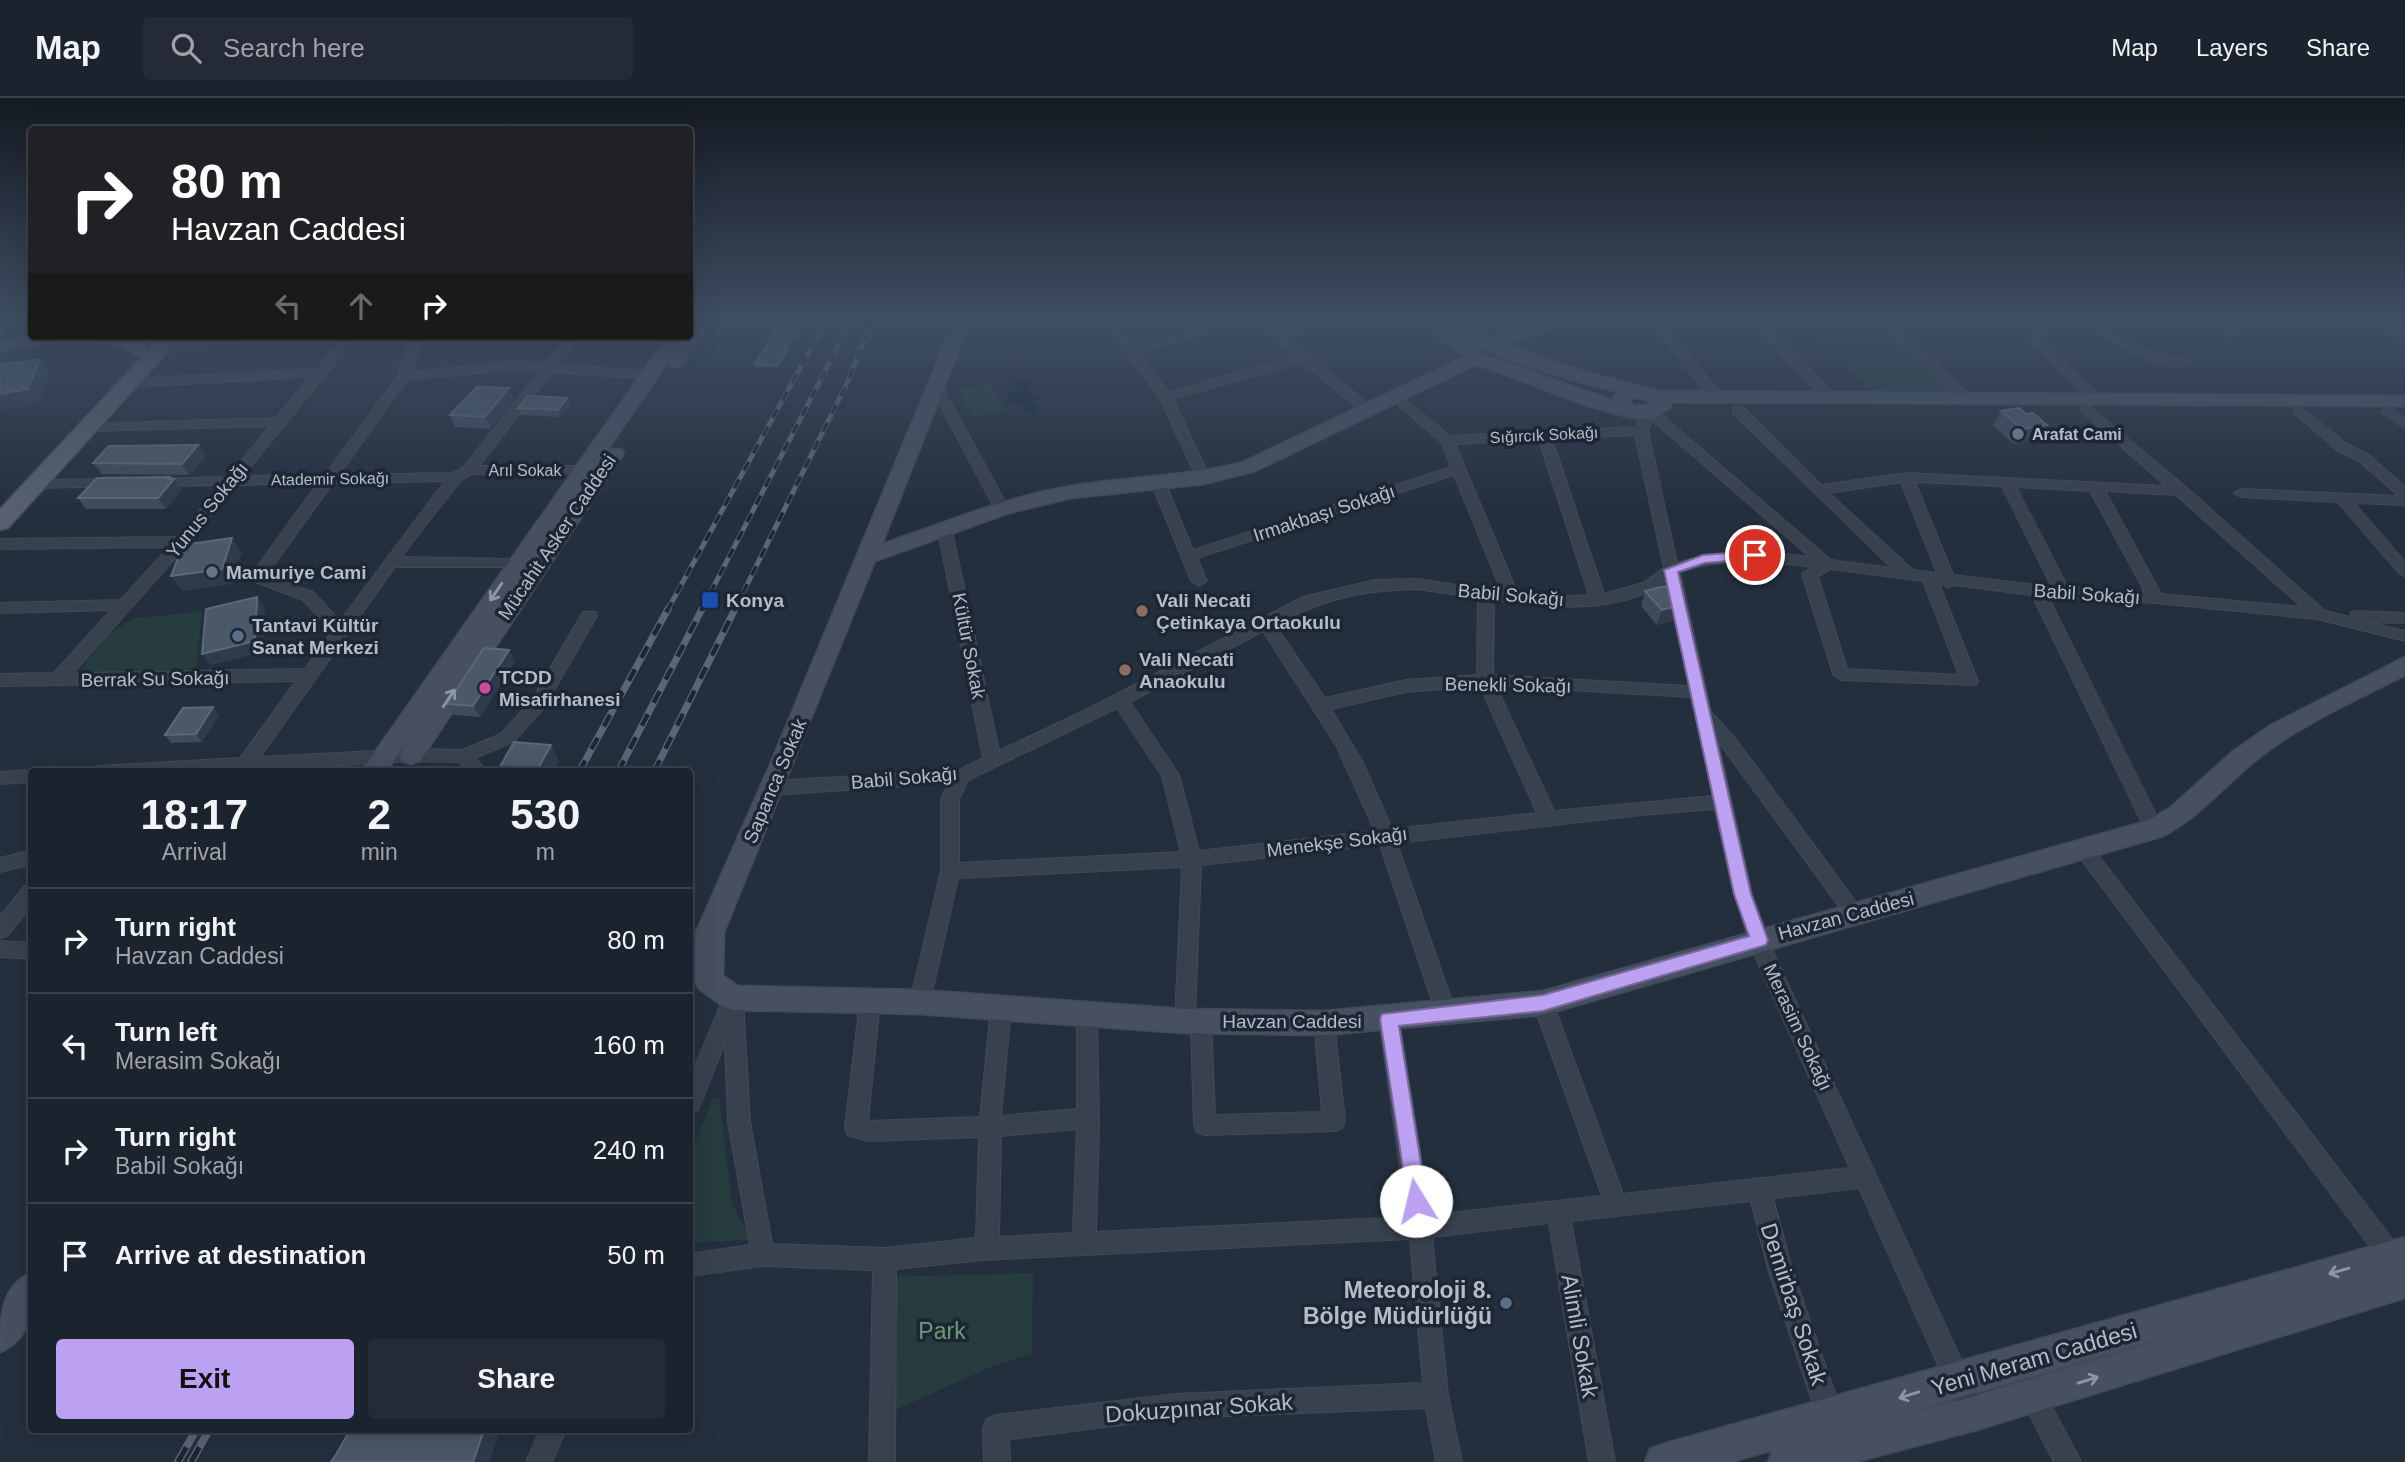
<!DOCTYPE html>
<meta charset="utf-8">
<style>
:root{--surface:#1b232e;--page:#242b36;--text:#f1f3f6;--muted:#a0a4aa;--line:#39404a;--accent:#bca0f2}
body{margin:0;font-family:Helvetica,sans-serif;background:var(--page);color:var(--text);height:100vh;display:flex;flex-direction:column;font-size:26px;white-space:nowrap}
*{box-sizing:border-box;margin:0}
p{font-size:23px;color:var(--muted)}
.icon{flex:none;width:38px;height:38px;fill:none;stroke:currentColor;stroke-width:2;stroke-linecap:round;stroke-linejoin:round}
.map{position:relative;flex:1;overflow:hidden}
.panel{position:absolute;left:28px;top:670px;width:665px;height:665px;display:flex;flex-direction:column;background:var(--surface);border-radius:7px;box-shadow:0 7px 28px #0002,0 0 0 2px var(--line)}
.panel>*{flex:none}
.guide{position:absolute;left:28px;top:28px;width:665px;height:214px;border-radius:7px;box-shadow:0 7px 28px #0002,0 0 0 2px var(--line);background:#202124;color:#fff;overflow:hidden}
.pin{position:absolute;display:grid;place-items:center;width:60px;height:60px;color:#fff;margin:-30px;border:4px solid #fff;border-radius:50%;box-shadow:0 2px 7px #0007}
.me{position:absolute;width:77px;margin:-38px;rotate:351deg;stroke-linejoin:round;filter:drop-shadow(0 0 5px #0008)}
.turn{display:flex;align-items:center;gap:24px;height:147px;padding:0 28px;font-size:32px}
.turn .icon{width:91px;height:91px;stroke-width:2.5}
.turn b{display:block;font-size:49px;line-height:60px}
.lanes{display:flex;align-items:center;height:66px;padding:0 28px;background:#0003;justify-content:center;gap:35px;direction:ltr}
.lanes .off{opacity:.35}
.eta{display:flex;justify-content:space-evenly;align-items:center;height:119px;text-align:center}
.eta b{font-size:42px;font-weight:700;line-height:49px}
.cta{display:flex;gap:14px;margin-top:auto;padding:14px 28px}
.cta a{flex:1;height:80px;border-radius:7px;background:var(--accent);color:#111;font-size:28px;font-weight:700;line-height:80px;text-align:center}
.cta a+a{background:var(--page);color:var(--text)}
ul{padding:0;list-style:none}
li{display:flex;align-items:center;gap:21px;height:105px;padding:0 28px;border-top:2px solid var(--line)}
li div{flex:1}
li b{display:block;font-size:26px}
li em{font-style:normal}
header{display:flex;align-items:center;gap:42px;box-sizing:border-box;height:98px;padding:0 35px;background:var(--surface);border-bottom:2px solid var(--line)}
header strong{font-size:33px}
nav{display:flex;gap:38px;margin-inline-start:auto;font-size:24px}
.search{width:490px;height:63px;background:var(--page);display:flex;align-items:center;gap:18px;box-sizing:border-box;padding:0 24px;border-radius:7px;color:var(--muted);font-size:26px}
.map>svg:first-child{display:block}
.green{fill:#263c3f}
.water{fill:#17263c}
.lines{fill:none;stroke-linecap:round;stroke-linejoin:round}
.street-casing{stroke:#414a57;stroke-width:2}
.secondary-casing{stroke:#414a57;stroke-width:3}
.primary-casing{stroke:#414a57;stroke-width:3}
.street{fill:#38414e;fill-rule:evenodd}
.secondary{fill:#465061;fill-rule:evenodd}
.primary{fill:#56606e;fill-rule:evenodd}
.rail-far2-casing{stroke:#5a6575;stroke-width:5}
.rail-far1-casing{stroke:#5a6575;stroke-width:7}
.rail-casing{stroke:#5a6575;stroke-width:8}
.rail-far2{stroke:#1d2633;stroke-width:3.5;stroke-dasharray:10;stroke-linecap:butt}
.rail-far1{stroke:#1d2633;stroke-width:4.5;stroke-dasharray:13;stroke-linecap:butt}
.rail{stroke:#1d2633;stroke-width:5;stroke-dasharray:17;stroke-linecap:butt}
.wall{fill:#3f4b5c}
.shaded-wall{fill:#2f3b4b}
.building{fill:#4b5868;stroke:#5c6777;stroke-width:2}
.oneway{stroke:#8e96a5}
.route{fill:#bca0f2;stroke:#7a689d;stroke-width:2}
.worship-dot{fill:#6b7280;stroke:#1d2633;stroke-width:2.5}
.transit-dot{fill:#1a4fb4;stroke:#1d2633;stroke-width:2.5}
.education-dot{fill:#8d6e63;stroke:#1d2633;stroke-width:2.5}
.service-dot{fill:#5c6f8a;stroke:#1d2633;stroke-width:2.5}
.hotel-dot{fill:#d1479c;stroke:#1d2633;stroke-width:2.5}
.labels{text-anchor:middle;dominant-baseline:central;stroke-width:7;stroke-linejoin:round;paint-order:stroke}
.far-poi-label{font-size:16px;font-weight:bold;fill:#b4bcc9;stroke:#1d2633;text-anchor:start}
.far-street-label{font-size:16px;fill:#b4bcc9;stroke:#1d2633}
.street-label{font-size:19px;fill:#b4bcc9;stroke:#1d2633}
.poi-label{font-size:19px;font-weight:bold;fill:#b4bcc9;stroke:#1d2633;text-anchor:start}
.near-poi-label{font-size:23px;font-weight:bold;fill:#b4bcc9;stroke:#1d2633;text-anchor:end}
.near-street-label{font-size:23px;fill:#b4bcc9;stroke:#1d2633}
.near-park-label{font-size:23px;fill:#6b9a76;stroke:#1d2633}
</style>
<header>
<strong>Map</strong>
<div class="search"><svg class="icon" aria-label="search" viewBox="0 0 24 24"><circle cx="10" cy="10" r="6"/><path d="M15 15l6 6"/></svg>Search here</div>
<nav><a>Map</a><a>Layers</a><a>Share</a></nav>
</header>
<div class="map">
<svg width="2405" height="1364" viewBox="0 0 2405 1364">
<rect width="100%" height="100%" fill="#242f3e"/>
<path class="green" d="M1800,221H1874L1947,289L1944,293H1869Z
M991,285L1005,313L972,319L959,292Z
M202,514L196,571L79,574L107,538L133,520Z
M719,998L732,1106L751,1142L690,1145V1058L712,1001Z
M1033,1175L1032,1256L991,1269L888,1315L885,1179Z"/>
<path class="water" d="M1019,283L1031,284L1027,293L1041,299L1031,305L1039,309L1036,316L1021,313L1024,306L1007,304L1009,295L1018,292L1013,285Z"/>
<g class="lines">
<defs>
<path id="street" d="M16,221H28V239H20Z
M1101,221H1113L1133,248L1234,221H1265L1282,235L1332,221H1352L1289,240L1374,311L1367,315L1362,314L1302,264L1173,301L1210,380L1208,383H1198L1160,300ZM1253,223L1295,258L1169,294L1138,254Z
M1647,221H1659L1722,297V303H1712Z
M1750,221H1763L1834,297V303H1824Z
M1875,221H1888L1971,298V304H1961Z
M2093,221L2137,249L2191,264C2166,284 2108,238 2085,229C2072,224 2050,231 2038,238L2103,301L2101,304H2091L2024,237L2049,223Z
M2272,221H2294L2226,239L2220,235Z
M227,238H257L251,242L159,256L153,252L159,248Z
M344,238H357L243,378L325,377L397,279L411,238H423L411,274L511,264L545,266L568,238H580L558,267L650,273L656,277L650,281L552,274L479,368H581L586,369V375L472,376L461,382L401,459L515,461L520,463L522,466L520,469H395L260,659L411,651L462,652L501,636L531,603L583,514H595L597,518L543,611L513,644L475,660L483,669L480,674H462L464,670L459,664L411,663L220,674H89L98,668L240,660L296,583L0,588V576L54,575L111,512L0,515V505L121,502L169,449L0,451V441L177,439L221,387L151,388L146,387V381L228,379L270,328L88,333L83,332V326L276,320L310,279L129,289L123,285L129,281L317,271ZM511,272L539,274L464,369L453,375L339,377L407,282ZM445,383L340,523L313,494L266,478L333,385ZM318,385L249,480L252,483L303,502L332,533L305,571L73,575L178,457L236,387Z
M936,284L942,288L1009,411L1007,414L1002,415L995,411L930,288Z
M1395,293L1450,338L1636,329L1642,314L1657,313L1831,462L1892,470L1733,315V309H1743L1821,387L1906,375L2166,388L2081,313V307L2086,306L2187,390L2325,513L2350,519L2351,514L2357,513L2405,515V525L2368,524L2405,533V543L2317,521L2156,505L2048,499L2163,731L2160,736H2148L2145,731L2032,497L1954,487L1948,489L1939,485L1978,583L1976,587L1841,582L1833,576L1802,476L1812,469C1766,463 1725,459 1680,474L1711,614L1734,639L1865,816L1862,821L1855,824L1848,821L1718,643L1752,796L1774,856L1982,1307L1985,1316L1982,1325L1973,1328L1964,1325L1859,1090L1773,1100L1792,1171L1844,1321L1840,1330L1831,1334L1822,1330L1818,1321L1768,1171L1751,1103L1571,1123L1615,1364H1589L1549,1125L1432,1139L1448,1297L1462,1364H1436L1426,1310L1176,1320L1009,1341L1010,1364H984L983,1330L987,1321L996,1317L1176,1296L1423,1285L1410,1141L982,1162L896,1171L895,1364H869L873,1172L763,1168L690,1178V1156L750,1147L728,1024L725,945L698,1012L690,1014V980L726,894L733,891L740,894L743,900L750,1024L772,1146L885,1150L976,1140L979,1039L868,1043L848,1037L845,1030L860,903L863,897L870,894L877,897L880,903L868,1023L980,1019L991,910L994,904L1001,901L1008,904L1011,910L1001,1018L1077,1011V916L1080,910L1087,907L1094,910L1097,916L1099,1028L1096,1134L1407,1119L1379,921L1382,915L1389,912L1396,915L1399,921L1430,1117L1602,1098L1533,905L1536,899L1543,896L1550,899L1553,905L1623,1096L1850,1070L1754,856L1734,796L1715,711L1641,717L1397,745L1456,915L1453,921L1446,924L1439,921L1436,915L1380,747L1201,767L1195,916L1201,914L1208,917L1211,923L1215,1017L1322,1014L1314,925L1317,919L1324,916L1331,919L1334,925L1345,1023L1342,1030L1334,1033L1205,1037L1197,1034L1194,1027L1191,930L1185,932L1178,929L1175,923L1182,769L958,780L930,904L927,910L920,913L913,910L910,904L941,773V701L949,685L772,697L766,695L763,690L772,683L959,672L983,660L938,433L940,430H950L952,433L999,653L1092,609L1303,499L1375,482L1418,481L1502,494L1454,377L1197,460L1207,483L1199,488L1191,483L1151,384L1153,381L1158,380L1165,384L1193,452L1451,369L1441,344L1390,300V294ZM1652,322L1810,459C1764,453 1722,450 1677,465L1648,333ZM1635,337L1664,470L1643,485L1604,496L1552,341ZM1539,342L1589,497L1544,500L1518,496L1455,346ZM1901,384L1937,475L1913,472L1829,395ZM1915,384L2002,388L2052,489L1953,477ZM2016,389L2090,393L2145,494L2068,490ZM2105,393L2176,397L2302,509L2161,496ZM1831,471L1923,483L1959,577L1847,571L1818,478ZM1666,483L1689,588L1493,577L1494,502C1547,510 1621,517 1666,483ZM1418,491L1478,500L1477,577L1406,582L1325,600L1275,527C1325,500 1362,492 1418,491ZM1263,533L1336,647L1375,733L1199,753L1179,677L1130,604ZM1480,588L1537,715L1392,731L1363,665L1331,611L1406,594ZM1496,588L1691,599L1713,698L1554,713ZM1117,610L1162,678L1181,754L959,765V701L968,682ZM1077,1031L1073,1135L999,1139L1001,1038Z
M2299,308L2347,346L2369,357L2405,389V407L2354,405L2405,464V478L2400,476L2338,404L2241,399L2234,395L2241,391L2399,398L2359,363L2337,352L2294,315V309Z
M2388,309L2405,320V330L2383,316L2381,313Z
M116,381L121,382V388L35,390L28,386L35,382Z
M32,672L38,674H32V684L0,686V674Z
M2085,746L2091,748L2399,1150L2403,1158L2399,1166L2391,1169L2383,1166L2079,758L2076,753L2079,748Z
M32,752V766L0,774V760Z
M32,786V807L7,838L0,840V818L25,788Z
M0,843L32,845V861L0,859Z
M2033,1287L2042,1290L2081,1364H2054L2021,1299L2024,1290Z
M540,1332H566L552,1364H526Z"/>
<path id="secondary" d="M696,221H712L681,268L675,269L667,265L608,351H621L624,355L420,663L411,666L402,663L399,657L487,528L386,674H361L668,238H690V230Z
M955,221H971L882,446C944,425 1006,399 1071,388C1128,379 1185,378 1241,365L1464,259L1416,221H1435L1482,256L1611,302L1618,294C1573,283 1470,256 1441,221H1461L1490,238L1554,221H1581L1579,225L1504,245L1572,270L1657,293L2405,298V308L1669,304L1671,309L1652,322L1628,319L1585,307L1477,266L1255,373L1203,386L1071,400L1009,415L875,463L724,834L723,878L738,888L920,892L1185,911L1324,913L1543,893L2147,723L2170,710L2232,654L2271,627L2405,559V577C2359,601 2310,622 2268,653C2231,679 2204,717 2163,738L1543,917L1324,937L1185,935L920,916L733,912L723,908L699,891L695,883L696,834L770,667ZM1633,300H1643L1652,307L1634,308L1629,303Z
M2366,221H2387L2405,230V242Z
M32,238H69L60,243L0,253V243Z
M2405,1139V1200L1973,1333L1855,1364H1768L1773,1352L1730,1364H1645L1650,1351L1663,1346ZM2246,1216L1973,1299L1885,1321Z
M32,1174C32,1206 35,1239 0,1254C0,1222 0,1188 32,1174Z"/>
<path id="primary" d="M85,238H130L149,251L156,238H176L166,256L8,430L0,432V411L142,259L120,248L88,242Z"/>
</defs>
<use href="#street" class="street-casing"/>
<use href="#secondary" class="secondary-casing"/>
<use href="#primary" class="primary-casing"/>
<use href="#street" class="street"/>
<use href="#secondary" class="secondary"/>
<use href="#primary" class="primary"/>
<defs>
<path id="rail-far2" d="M667,513L827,221
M701,513L852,221
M734,513L847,285L873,221"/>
<path id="rail-far1" d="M579,674L668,511
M618,674L702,511
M654,674L735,511"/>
<path id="rail" d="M178,1364L196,1332
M191,1364L209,1332"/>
</defs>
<use href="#rail-far2" class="rail-far2-casing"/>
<use href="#rail-far1" class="rail-far1-casing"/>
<use href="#rail" class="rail-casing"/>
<use href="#rail-far2" class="rail-far2"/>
<use href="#rail-far1" class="rail-far1"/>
<use href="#rail" class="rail"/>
</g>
<path class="wall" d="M782,221L778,270L756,269L755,266Z
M509,290L514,302L491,331L455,329L450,317Z
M567,300L570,308L561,319L522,317L518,310Z
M2001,313L2026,316L2039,341L2014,346L1993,328Z
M206,358L189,377L102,376L93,365Z
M174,381L181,392L166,411H86L78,400Z
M1645,493L1672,523L1657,527L1641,508Z
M515,563L480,619L453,617L447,606Z
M219,617L202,644L171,645L165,637Z"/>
<path class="shaded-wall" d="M803,221H806L778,270V267Z
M0,260L10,274H0Z
M40,261L51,276L38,306L0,313V296Z
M509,290L514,302L491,331L485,319Z
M567,300L570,308L561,319L558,312Z
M2047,327L2039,341L2014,346L2022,331Z
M198,347L206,358L189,377L182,366Z
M170,379L172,382L174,381L181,392L166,411L158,400Z
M232,440L242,455L232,486L182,493L171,478Z
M257,499L265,510L263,554L211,567L202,556Z
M1677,508L1672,523L1657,527L1662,512Z
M509,552L515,563L480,619L473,608Z
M213,609L219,617L202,644L196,636Z
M551,647L559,662L553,674H536Z
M484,1332H501L489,1364H473Z"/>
<path class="building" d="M782,221H803L778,267L755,266Z
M40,261L28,291L0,296V267Z
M477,289L509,290L485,319L450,317Z
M528,298L567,300L558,312L518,310Z
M2019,310L2026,316L2033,315L2047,327L2022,331L2001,313Z
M198,347L182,366L93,365L109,348Z
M170,379L168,381H174L158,400H78L97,380Z
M232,440L222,471L171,478L183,447Z
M1665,488L1676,500L1677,508L1662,512L1645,493Z
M257,499L255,543L202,556L206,511Z
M484,550L509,552L473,608L447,606Z
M213,609L196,636L165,637L183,610Z
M514,644L551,647L536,674H497Z
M350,1332H484L473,1364H331L337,1355Z"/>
<defs><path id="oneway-shaft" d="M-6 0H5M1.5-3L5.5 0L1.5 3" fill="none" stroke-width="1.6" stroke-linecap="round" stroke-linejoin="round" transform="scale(1.75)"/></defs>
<g class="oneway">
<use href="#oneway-shaft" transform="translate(496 494) rotate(124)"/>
<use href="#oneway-shaft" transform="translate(449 600) rotate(-56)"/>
<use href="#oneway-shaft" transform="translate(2339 1173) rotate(164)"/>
<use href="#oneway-shaft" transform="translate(2088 1282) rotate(-17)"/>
<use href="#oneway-shaft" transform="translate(1909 1297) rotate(163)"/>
</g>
<linearGradient id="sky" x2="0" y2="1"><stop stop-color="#141a22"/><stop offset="0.54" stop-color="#3f4d63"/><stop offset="1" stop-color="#3f4d63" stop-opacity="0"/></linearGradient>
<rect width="2405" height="412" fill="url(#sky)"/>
<path class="route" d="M1755,453L1760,454V460L1705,465L1678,474L1751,796L1768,842L1766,847L1543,913L1399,928L1427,1103L1424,1110L1416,1113L1409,1110L1380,921L1382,916L1543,897L1749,838L1734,796L1664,472L1703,457Z"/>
<g class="worship-dot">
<circle cx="2018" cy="336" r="7"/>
<circle cx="212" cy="474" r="7"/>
</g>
<rect class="transit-dot" x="701" y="493" width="18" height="18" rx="3.5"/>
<g class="education-dot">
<circle cx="1142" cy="513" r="7"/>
<circle cx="1125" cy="572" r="7"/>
</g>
<g class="service-dot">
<circle cx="238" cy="538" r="7"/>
<circle cx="1506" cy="1205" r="7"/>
</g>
<circle class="hotel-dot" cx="485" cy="590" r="7"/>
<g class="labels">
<g class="far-poi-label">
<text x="2032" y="336">Arafat Cami</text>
</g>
<g class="far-street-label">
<text transform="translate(1544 337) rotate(-3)">Sığırcık Sokağı</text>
<text x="525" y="372">Arıl Sokak</text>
<text transform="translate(330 381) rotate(-1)">Atademir Sokağı</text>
</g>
<g class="street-label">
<text transform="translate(207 412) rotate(-51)">Yunus Sokağı</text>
<text transform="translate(1324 415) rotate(-18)">Irmakbaşı Sokağı</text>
<text transform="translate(557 439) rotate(-56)">Mücahit Asker Caddesi</text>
<text transform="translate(2087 496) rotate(4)">Babil Sokağı</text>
<text transform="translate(1511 497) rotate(5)">Babil Sokağı</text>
<text transform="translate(969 548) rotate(79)">Kültür Sokak</text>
<text transform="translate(155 581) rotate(-1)">Berrak Su Sokağı</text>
<text transform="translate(1508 587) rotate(1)">Benekli Sokağı</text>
<text transform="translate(904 680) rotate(-5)">Babil Sokağı</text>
<text transform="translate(775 683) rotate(-67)">Sapanca Sokak</text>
<text transform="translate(1337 744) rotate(-7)">Menekşe Sokağı</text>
<text transform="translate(1846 818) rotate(-15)">Havzan Caddesi</text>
<text x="1292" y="923">Havzan Caddesi</text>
<text transform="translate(1798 929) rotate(65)">Merasim Sokağı</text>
</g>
<g class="poi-label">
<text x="226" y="474">Mamuriye Cami</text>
<text x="726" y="502">Konya</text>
<text x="1156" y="502">Vali Necati<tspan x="1156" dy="22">Çetinkaya Ortaokulu</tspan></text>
<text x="252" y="527">Tantavi Kültür<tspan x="252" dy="22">Sanat Merkezi</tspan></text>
<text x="1139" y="561">Vali Necati<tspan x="1139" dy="22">Anaokulu</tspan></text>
<text x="499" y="579">TCDD<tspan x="499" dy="22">Misafirhanesi</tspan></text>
</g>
<g class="near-poi-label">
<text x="1492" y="1192">Meteoroloji 8.<tspan x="1492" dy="26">Bölge Müdürlüğü</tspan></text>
</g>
<g class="near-street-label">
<text transform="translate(1794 1206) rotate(72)">Demirbaş Sokak</text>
<text transform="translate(1580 1238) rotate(80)">Alimli Sokak</text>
<text transform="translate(2034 1261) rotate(-16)">Yeni Meram Caddesi</text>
<text transform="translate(1199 1310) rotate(-4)">Dokuzpınar Sokak</text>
</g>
<g class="near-park-label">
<text x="942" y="1233">Park</text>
</g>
</g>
</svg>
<div class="pin" style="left:1755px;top:457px;background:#d93025"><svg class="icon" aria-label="arrive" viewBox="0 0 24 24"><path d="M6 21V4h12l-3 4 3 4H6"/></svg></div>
<svg class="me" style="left:1416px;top:1103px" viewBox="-20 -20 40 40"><circle r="19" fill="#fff"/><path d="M0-13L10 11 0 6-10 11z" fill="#bca0f2"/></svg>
<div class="guide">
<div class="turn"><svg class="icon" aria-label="right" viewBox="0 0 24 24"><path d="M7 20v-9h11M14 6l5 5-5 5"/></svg><div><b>80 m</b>Havzan Caddesi</div></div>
<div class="lanes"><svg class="icon off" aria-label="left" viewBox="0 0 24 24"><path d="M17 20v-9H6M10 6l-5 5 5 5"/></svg><svg class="icon off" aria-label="ahead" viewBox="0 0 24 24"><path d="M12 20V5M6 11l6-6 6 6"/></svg><svg class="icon" aria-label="right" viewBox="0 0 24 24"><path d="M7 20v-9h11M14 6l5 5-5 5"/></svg></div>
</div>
<section class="panel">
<div class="eta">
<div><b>18:17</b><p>Arrival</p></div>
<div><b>2</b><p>min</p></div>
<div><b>530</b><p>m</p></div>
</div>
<ul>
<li><svg class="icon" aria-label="right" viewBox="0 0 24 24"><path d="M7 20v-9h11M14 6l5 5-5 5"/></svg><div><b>Turn right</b><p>Havzan Caddesi</p></div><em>80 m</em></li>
<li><svg class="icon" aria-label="left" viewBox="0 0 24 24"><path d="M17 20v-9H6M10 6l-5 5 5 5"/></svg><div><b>Turn left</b><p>Merasim Sokağı</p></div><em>160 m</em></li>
<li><svg class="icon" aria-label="right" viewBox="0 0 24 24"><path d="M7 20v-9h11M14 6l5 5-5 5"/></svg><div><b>Turn right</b><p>Babil Sokağı</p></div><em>240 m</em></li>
<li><svg class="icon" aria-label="arrive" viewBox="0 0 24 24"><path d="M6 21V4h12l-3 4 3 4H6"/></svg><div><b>Arrive at destination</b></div><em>50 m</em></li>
</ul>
<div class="cta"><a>Exit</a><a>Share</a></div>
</section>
</div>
